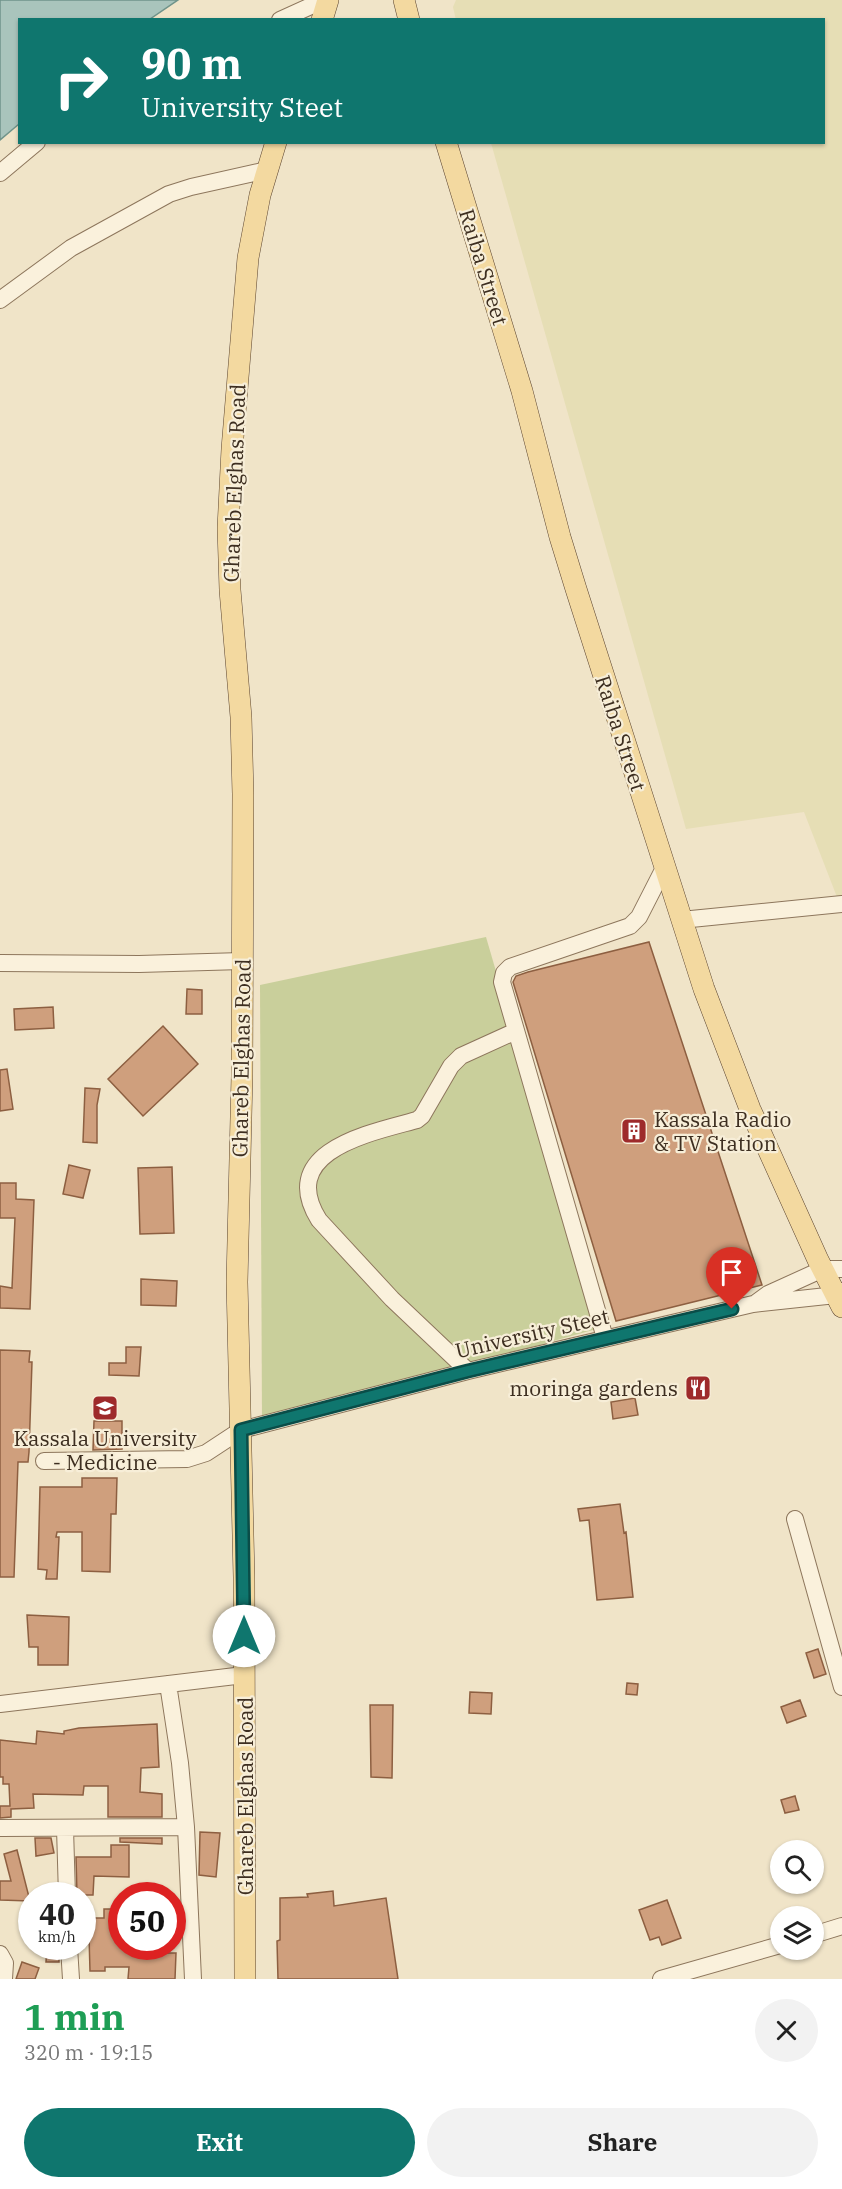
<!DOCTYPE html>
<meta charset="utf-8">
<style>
:root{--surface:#fff;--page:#f2f2f2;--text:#222;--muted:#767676;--accent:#0f766e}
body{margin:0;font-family:"IBM Plex Serif",serif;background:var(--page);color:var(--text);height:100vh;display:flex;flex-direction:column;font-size:22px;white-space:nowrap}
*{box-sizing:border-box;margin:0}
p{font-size:20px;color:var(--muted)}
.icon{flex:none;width:33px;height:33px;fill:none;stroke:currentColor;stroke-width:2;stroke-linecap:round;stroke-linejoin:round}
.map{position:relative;height:1979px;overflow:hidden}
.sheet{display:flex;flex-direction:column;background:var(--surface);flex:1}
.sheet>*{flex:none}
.hud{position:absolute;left:18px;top:18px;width:807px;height:126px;border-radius:0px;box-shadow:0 2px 4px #0004;background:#0f766e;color:#fff;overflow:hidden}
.controls{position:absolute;left:770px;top:1840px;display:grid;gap:12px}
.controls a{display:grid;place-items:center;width:54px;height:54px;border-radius:50%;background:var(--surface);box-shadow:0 2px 4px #0004;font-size:30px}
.speed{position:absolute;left:18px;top:1882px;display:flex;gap:12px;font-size:30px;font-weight:700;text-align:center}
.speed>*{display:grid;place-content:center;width:78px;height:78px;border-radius:50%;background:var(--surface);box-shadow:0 2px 4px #0004;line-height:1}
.speed small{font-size:15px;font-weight:400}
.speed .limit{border:9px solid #d22;background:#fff;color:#111}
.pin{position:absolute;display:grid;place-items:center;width:51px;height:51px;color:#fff;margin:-62px -26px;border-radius:50% 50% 50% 0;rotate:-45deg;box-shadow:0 0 6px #0007}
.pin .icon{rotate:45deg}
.me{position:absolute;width:66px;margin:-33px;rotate:0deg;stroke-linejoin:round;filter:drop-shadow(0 0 4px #0008)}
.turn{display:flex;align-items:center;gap:21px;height:126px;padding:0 24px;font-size:27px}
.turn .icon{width:78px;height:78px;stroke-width:2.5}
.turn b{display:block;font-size:42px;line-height:51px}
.round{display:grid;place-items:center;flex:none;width:63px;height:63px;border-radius:32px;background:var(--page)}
.overview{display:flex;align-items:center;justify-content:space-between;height:102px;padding:0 24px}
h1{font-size:36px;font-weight:700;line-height:45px;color:#1e9e55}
.action{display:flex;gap:12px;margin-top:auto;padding:12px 24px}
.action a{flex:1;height:69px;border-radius:36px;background:var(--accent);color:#fff;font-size:24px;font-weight:700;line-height:69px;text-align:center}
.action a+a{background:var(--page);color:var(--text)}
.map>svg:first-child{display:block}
.farmland{fill:#e6deb5}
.green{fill:#c9cf9b}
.water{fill:#a9c4bc;stroke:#6f938a;stroke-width:1.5}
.building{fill:#cf9f7d;stroke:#8d5f41;stroke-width:1.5}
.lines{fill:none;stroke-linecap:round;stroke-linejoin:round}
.minor-casing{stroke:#8d765c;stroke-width:18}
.major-casing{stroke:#5b4430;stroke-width:22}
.minor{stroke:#faf1dc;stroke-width:16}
.major{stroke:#f3d9a0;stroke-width:21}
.route-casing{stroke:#0a4d48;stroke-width:15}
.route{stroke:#0f766e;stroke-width:10}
.labels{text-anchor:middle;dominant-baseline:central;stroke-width:4.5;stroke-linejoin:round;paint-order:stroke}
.street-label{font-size:21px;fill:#3d2e20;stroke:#f7eed8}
.poi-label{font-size:21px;fill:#3d2e20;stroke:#f7eed8;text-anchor:start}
</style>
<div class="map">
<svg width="842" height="1979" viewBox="0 0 842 1979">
<rect width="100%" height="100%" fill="#f0e4c8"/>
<path class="farmland" d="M456,0H842V910L804,812L686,829L491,143L824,142V20H456L453,7Z"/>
<path class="green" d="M486,937L600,1328L262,1423L260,985Z"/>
<path class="water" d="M0,0H178L150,19L20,20L19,124L0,140Z"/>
<path class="building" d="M649,942L762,1285L616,1321L513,982L516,976L528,972Z
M187,989L202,990V1014H186Z
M53,1007L54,1028L15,1030L14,1009Z
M163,1026L198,1064L143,1116L108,1079Z
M7,1069L13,1109L0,1111V1070Z
M85,1088L100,1089L97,1105V1143L83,1142Z
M69,1165L90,1170L83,1198L63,1194Z
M172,1167L174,1233L140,1234L138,1168Z
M0,1183H16V1199L34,1200L30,1309L0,1308V1286L12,1288L15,1218H0Z
M141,1279L177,1281L176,1306L141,1305Z
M126,1347H141L139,1376L109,1375V1363H126Z
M0,1350L30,1351L29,1362H32L29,1452L28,1462H18L14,1577H0Z
M635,1398L638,1415L613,1419L611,1402Z
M94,1421H122V1449L93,1450Z
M82,1478H117L116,1514H111L110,1572L82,1571V1532H57L56,1537H59L57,1579H46L47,1570L38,1569L40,1487H82Z
M620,1504L624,1533L626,1532L633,1597L597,1600L589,1520L580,1521L578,1509Z
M27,1615L69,1617L68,1665H38V1647H29Z
M818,1649L826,1674L814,1678L806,1653Z
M627,1683L638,1684L637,1695L626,1694Z
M470,1692L492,1693L491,1714L469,1713Z
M800,1700L806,1716L787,1723L781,1707Z
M370,1705H393L392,1778L371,1777Z
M157,1724L159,1767L141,1768L140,1792L162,1794V1817H108V1786H84L83,1795L33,1794L34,1808L11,1809V1817L0,1818V1806H10L9,1784H3V1777H0V1740L36,1744L37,1731L64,1734V1731L79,1728Z
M795,1796L799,1810L785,1813L781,1800Z
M200,1832L220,1833L216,1877L199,1875Z
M35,1838H51L54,1853L36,1856Z
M120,1838H162V1844L120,1842Z
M111,1845H129V1877L94,1876L93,1895H77L76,1857H111Z
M17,1850L30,1901L0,1900V1881H11L4,1854Z
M333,1891L334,1906L386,1898L398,1979H278L277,1941L280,1940V1898L308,1897L307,1894Z
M667,1900L681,1938L662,1945L659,1937L650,1940L639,1910Z
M104,1909H121L122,1948L155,1949V1953H176L175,1979H128L129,1967H105V1971H90L89,1936H82V1918H104Z
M47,1947H59V1962H46Z
M22,1962L39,1968L35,1979H16Z"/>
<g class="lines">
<defs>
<path id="minor" d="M280,20L324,0
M0,173L37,142
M0,300L71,248L169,194L191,187L267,170
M681,920L842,904
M0,963L139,964L242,961
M757,1302L768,1294L823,1269H842
M605,1338L502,982L504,973L510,967L630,926L639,917L664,868
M468,1371L392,1299L319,1220C276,1151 370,1133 417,1120L422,1116L451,1066L461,1056L516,1031
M44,1461L187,1459L206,1453L241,1430L468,1371L753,1304L836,1295L842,1291
M795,1519L842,1687
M168,1684L180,1763L186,1827L193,1979
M0,1704L244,1675
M0,1828L186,1827
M65,1828L67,1896
M813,1935L842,1926
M69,1947L71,1979
M0,1954L5,1963L4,1979
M661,1979L780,1945"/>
<path id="major" d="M404,0L409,20
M322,20L328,0
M446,142L522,391L560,537L576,589L704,989L750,1109L818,1260L842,1307
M245,1979L244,1577L237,1282L242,1076L243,794L241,717L230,590L228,528L232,449L248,258L260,195L276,142"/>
</defs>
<use href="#minor" class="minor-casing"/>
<use href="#major" class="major-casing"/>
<use href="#minor" class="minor"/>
<use href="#major" class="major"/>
</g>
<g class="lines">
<defs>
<path id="route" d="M244,1636L241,1430L468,1371L732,1309"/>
</defs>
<use href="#route" class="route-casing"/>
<use href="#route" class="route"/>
</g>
<defs>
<symbol id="building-square" viewBox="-11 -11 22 22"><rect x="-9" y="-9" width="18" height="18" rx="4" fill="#9e2a2b" stroke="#f7eed8"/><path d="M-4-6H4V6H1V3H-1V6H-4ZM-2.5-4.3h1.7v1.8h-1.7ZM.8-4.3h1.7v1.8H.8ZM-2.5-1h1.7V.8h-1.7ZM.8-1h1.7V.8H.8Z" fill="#fff"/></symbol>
<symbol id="restaurant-square" viewBox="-11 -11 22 22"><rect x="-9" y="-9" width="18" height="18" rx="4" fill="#9e2a2b" stroke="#f7eed8"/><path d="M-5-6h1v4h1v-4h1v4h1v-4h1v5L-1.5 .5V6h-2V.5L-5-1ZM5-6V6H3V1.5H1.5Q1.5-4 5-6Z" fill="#fff"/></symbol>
<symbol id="university-square" viewBox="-11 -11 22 22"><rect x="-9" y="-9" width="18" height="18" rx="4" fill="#9e2a2b" stroke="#f7eed8"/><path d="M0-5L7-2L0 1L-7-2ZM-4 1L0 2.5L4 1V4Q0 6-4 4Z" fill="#fff"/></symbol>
</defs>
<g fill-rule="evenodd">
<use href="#building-square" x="619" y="1116" width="30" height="30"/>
<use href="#restaurant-square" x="683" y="1373" width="30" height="30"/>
<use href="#university-square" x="90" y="1393" width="30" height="30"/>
</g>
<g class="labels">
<g class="street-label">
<text transform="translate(484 267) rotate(73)">Raiba Street</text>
<text transform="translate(234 483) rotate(-88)">Ghareb Elghas Road</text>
<text transform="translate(621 733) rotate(72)">Raiba Street</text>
<text transform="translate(241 1058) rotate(-89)">Ghareb Elghas Road</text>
<text transform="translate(532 1333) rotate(-13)">University Steet</text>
<text transform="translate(245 1796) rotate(-90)">Ghareb Elghas Road</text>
</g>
<g class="poi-label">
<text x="654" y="1119">Kassala Radio<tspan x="654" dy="24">&amp; TV Station</tspan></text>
<text x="678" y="1388" text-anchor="end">moringa gardens</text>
<text x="105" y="1438" text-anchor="middle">Kassala University<tspan x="105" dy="24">- Medicine</tspan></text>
</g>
</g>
</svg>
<div class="controls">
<a><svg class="icon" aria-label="search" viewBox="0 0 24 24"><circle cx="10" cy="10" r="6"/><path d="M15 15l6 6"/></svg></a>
<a><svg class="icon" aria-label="layers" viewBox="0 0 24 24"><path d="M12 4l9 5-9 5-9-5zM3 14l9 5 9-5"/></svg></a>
</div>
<div class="speed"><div>40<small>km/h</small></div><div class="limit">50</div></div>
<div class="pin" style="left:732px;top:1309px;background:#d93025"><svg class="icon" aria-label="arrive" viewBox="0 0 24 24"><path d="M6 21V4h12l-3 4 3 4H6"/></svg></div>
<svg class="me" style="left:244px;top:1636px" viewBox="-20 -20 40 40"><circle r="19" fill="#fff"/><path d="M0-13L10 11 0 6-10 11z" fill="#0f766e"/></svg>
<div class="hud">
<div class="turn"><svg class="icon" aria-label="right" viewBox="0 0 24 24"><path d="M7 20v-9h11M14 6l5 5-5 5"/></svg><div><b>90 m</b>University Steet</div></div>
</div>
</div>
<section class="sheet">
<div class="overview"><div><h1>1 min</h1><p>320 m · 19:15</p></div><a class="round"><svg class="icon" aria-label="close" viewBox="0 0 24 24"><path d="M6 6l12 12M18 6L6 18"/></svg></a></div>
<div class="action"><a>Exit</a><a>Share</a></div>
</section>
